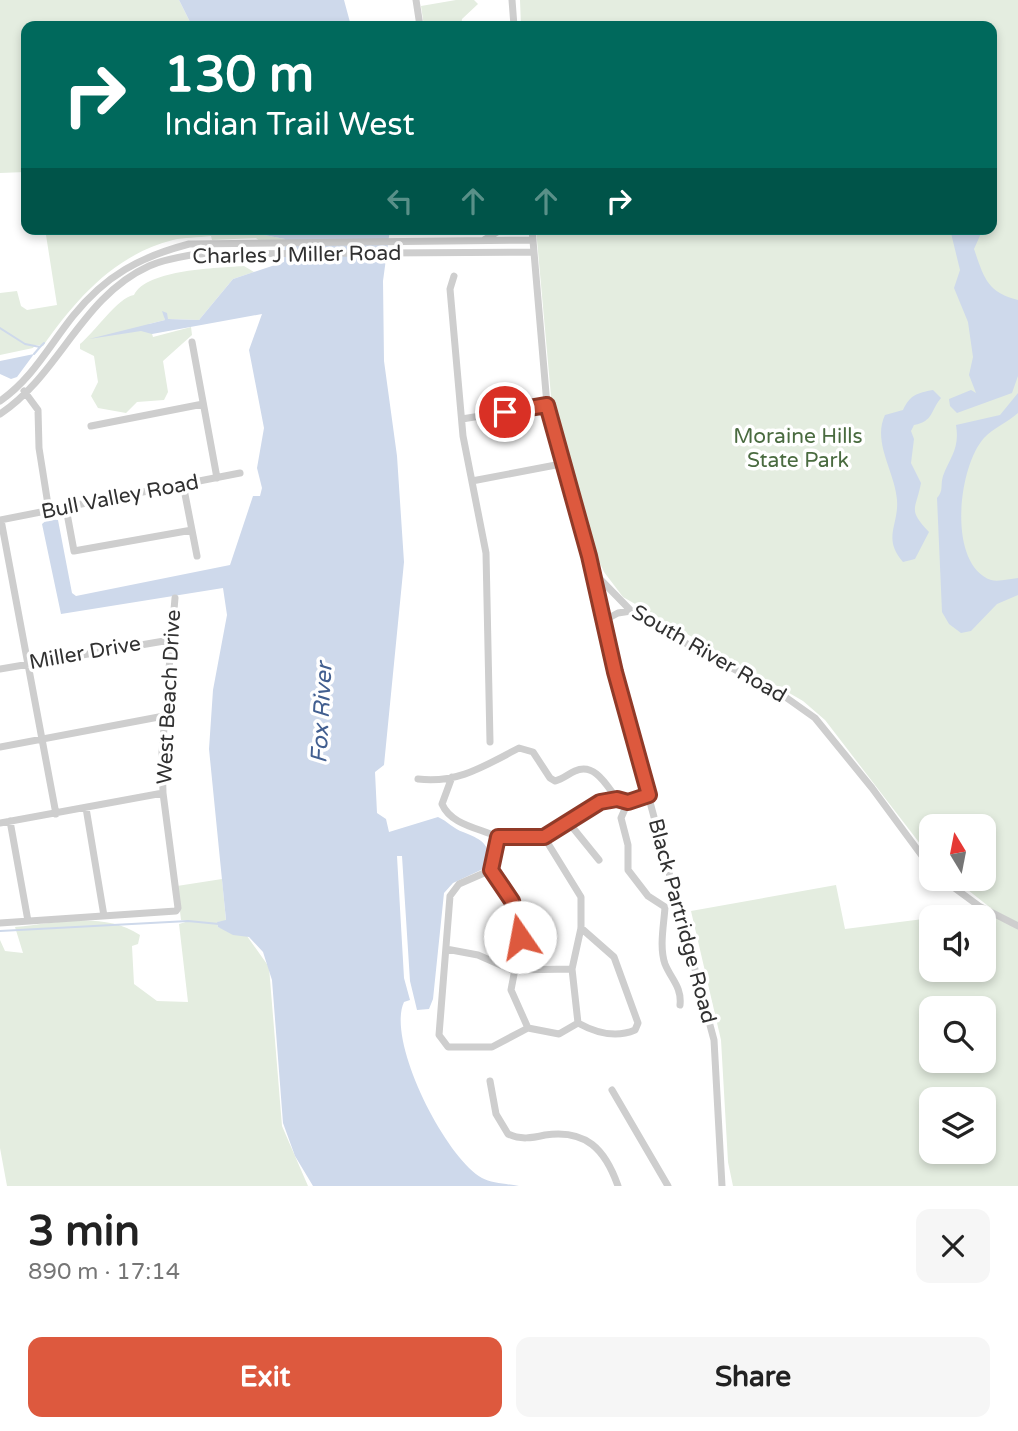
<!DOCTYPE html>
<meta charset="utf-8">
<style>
:root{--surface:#fff;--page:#f6f6f6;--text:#222;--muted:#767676;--accent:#dd593e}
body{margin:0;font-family:"Varela Round",sans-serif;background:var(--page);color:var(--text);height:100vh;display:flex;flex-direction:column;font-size:26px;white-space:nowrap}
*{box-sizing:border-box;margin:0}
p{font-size:23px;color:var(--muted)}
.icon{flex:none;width:38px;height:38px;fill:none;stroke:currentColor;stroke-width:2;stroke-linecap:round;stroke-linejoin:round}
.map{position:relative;height:1186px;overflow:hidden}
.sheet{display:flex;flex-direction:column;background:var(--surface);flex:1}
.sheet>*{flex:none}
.banner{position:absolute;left:21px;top:21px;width:976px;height:214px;border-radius:14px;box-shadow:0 4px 10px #0003;background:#00695c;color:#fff;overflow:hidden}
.needle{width:46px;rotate:350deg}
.controls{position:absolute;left:919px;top:814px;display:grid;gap:14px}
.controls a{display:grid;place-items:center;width:77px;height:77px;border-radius:14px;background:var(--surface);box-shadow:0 4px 10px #0003;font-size:35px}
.pin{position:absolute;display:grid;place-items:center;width:60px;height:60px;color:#fff;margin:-30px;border:4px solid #fff;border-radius:50%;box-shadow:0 2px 7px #0007}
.me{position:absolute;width:77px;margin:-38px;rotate:348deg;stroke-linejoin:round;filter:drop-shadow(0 0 5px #0008)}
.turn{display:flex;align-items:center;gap:24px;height:147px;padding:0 28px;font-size:32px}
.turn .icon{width:91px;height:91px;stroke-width:2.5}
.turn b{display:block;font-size:49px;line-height:60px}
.lanes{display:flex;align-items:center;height:66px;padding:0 28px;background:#0003;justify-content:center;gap:35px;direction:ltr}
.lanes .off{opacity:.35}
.round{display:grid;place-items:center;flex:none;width:74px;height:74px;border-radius:14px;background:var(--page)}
.summary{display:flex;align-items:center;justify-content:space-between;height:119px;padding:0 28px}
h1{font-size:42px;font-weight:800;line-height:52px}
.action{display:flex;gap:14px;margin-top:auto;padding:14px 28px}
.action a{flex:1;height:80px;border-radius:14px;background:var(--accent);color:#fff;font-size:28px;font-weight:800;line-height:80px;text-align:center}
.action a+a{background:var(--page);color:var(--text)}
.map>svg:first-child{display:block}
.green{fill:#e4ede0;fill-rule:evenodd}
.water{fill:#ced9eb}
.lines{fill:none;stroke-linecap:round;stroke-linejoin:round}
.stream{stroke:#ced9eb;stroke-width:2}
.minor{stroke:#cecece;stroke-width:7}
.route-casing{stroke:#903a28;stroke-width:18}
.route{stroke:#dd593e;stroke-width:12}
.labels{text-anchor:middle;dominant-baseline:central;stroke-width:7;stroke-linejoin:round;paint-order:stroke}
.street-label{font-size:21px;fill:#313131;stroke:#fff}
.park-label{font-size:21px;fill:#4a6b40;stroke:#fff}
.water-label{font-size:23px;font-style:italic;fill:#425f90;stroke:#fff}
</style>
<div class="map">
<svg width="1018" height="1186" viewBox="0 0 1018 1186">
<rect width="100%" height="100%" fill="#fff"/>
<path class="green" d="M0,0H179L192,26H26V172L0,173Z
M456,0H474L478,4L462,19L461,26H424L421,6Z
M520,0H1018V1186H733L728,1162L721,1040L691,911L836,885L845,929L931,918V970H984V917H936L992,909L954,879L984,878V826H931V858L825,720L803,701L623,597L604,572L588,537L552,407L536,229H992V26H521ZM931,1008H984V1060H931ZM931,1099H984V1152H931Z
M38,229H262L264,235L285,239L286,245L263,244L256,238L212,240L211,236C198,238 184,237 173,240C113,255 74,302 43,346L35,345L33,348L0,355V293L17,291L21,306L27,310L57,305L46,235H38Z
M244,266L254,272L233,279L199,320L167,319L164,315L165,320L149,324L153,337L191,327L192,335L163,361L168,392L164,400L137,402L126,413L98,408L91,396L98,382L94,356L80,349V344C94,333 118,297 134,295C147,269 218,268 244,266Z
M222,879L226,921L217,922L218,927L247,936L269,967L282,1126L308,1186H7L0,1148V940L5,951L23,953L15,927C56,923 104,911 140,935L138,944L132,946L134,984L157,1001L188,1002L179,924L189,921L181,920L177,886Z"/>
<path class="water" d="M179,0H344L351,26H192Z
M262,229H390L383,281L384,361L397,456L404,562L384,765L375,772L377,813L386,819L389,832L438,817C447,821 454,829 463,832C481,839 496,846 483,869L453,883L444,893L433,999L429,1009L417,1010L410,981L402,856H397L404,978L410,1000L404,1002C386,1041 445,1157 482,1178C491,1183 508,1184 519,1186H313L295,1156L283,1123L272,980L263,952L249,937L233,935L218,927L217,922L226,920L209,749L213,690L227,615L223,588L61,614L42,524L48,519L58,520L72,593L76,596L230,565L253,496H260L262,488L257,468L264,428L249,350L262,314L152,334L141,331L89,339L165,320L162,311L167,313L168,319L199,320L233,279L284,262L285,239L264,235Z
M950,229H983L974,249C984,278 987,292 1018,300V376L1012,393L957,413L950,406L949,399L971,390L976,393L969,375L973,357L968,322L954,288L960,270Z
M34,354L17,377L11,379L0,374V361Z
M933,390L941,398C930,411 934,421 914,425L911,431L914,439L911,463L921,483C916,510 907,509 929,532L915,559L903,562C882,538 899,525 897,500C895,472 872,442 885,415L903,410C910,395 917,393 933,390Z
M1018,393V413C1008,422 992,429 984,438C958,467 947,564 991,580C998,582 1010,579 1018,578V595L997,604L971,631L961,633L949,624L942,612L937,498C944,490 940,486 943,476C950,457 960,449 956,425L1000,415Z"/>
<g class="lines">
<path class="stream" d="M0,328L25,344L40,347L44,343
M34,354L40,347
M0,931L188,921L219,924"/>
<path class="minor" d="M416,0L420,26
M512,0L514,26
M532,229L547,405L579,527L600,579L637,617L784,696L815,718L872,788L931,868
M484,240L502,229
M454,276L450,289L463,436L486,553L490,742
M192,342L217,478
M24,391L38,410L39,448L49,511
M0,401C32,379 49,346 73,316C106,275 140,257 189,244L531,240
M0,414C60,374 81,297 149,266C164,259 181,257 197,254L532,252
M462,419L547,405
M91,426L203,404
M472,481L561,464
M183,484L197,556
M66,508L74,551L192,530
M0,520L240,473
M1,520L56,814
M592,569L615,672L714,1040L722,1186
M603,621L618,613L631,611
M0,669L170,640
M0,747L164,716
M452,777L442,804C451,825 479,828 498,837L491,870L459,884L450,896L439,1035L448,1047H492L528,1028
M418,779C458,784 486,765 519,748L533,752L550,778L555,781C563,779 568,774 575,771C595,762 607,786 617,799
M628,802L621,818L628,845V870L648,896L665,907C664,924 659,947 665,964C671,979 682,987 680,1005
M86,808L104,916
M10,821L28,921
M0,823L163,793
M569,823L599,860
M498,837H544L600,802C617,797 631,801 649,795
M544,837L581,897V928L572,969L578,1023
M491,870L507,892L517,920L519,948L511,990L528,1028
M941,878L979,906L1018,926
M0,923L176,911L178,908L163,793L162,752L175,598
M446,949L478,955L512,970L572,969
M578,1023C596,1033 616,1038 635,1030L638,1023L614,957L581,928
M528,1028L559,1034L578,1023
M490,1081L496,1114L508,1134C520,1140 532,1138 545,1135C586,1129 605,1149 618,1186
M612,1090L668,1186"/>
</g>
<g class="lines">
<defs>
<path id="route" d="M505,412L547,405L589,556L615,672L649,795L628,802L617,799L600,802L544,837H498L491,870L512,901L520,937"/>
</defs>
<use href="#route" class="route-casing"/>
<use href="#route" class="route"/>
</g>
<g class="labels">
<g class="street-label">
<text transform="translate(297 255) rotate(-1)">Charles J Miller Road</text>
<text transform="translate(120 497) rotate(-11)">Bull Valley Road</text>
<text transform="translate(85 653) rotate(-10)">Miller Drive</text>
<text transform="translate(709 654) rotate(30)">South River Road</text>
<text transform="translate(169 697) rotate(-87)">West Beach Drive</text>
<text transform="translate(682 921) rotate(75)">Black Partridge Road</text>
</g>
<g class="park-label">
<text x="798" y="436">Moraine Hills<tspan x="798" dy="24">State Park</tspan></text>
</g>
<g class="water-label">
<text transform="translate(322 713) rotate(-87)">Fox River</text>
</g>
</g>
</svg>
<div class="controls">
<a><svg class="needle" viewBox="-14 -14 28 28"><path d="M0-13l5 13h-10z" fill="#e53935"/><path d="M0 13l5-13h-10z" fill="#767676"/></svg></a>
<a><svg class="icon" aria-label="sound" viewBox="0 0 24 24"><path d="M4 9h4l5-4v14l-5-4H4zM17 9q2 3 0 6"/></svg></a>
<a><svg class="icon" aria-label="search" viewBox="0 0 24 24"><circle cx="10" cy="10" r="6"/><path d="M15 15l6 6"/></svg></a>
<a><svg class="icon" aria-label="layers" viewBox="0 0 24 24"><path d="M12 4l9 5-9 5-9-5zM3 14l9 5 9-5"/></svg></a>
</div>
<div class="pin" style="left:505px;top:412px;background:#d93025"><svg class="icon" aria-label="arrive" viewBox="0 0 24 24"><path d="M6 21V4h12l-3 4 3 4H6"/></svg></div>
<svg class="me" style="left:520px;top:937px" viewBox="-20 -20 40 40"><circle r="19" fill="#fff"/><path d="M0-13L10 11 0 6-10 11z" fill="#dd593e"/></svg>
<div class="banner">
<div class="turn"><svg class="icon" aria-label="right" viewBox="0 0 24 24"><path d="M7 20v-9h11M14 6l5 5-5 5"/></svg><div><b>130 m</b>Indian Trail West</div></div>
<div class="lanes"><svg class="icon off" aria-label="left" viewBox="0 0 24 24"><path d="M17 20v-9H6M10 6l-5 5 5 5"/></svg><svg class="icon off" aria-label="ahead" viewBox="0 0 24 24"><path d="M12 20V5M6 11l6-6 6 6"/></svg><svg class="icon off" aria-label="ahead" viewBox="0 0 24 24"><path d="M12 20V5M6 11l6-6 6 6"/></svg><svg class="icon" aria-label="right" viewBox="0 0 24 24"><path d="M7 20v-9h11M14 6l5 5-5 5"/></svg></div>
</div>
</div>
<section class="sheet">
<div class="summary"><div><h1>3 min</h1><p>890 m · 17:14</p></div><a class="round"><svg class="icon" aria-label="close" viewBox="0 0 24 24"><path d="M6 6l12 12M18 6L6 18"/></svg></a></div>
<div class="action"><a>Exit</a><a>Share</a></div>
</section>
